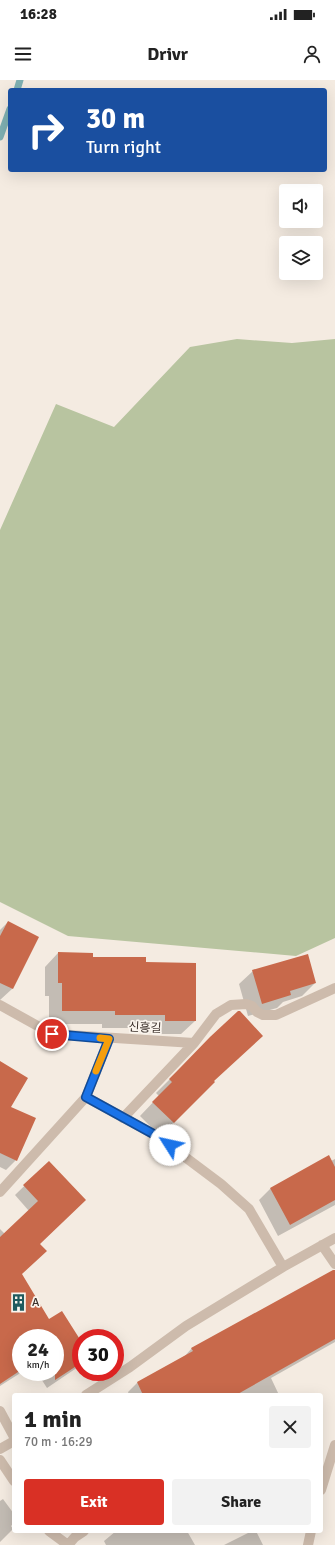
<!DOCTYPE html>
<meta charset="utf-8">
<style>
:root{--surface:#fff;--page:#f2f2f2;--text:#222;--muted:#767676;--accent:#d93025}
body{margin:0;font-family:Signika,"Noto Sans KR",sans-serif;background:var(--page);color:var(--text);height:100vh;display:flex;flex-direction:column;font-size:15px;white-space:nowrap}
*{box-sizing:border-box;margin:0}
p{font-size:13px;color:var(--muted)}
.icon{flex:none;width:22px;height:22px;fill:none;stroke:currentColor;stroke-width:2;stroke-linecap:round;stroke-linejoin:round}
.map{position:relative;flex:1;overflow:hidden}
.side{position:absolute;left:12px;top:1313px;width:311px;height:140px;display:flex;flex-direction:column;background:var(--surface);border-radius:4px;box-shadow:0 4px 16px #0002}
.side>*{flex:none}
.hud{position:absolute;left:8px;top:8px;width:319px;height:84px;border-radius:4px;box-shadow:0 4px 16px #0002;background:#1a4fa0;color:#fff;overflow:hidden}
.tools{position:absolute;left:279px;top:104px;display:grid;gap:8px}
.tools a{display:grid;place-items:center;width:44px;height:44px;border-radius:4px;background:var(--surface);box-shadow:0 4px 16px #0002;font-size:20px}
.speed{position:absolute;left:12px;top:1249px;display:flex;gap:8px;font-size:20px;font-weight:700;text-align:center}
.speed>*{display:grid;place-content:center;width:52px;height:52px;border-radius:50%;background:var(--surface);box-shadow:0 4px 16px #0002;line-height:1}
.speed small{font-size:10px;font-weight:400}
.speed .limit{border:6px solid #d22;background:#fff;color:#111}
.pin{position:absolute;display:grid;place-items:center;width:34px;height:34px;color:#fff;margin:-17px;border:2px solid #fff;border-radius:50%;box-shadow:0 1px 4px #0007}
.me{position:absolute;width:44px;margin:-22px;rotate:305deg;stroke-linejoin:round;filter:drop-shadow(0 0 3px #0008)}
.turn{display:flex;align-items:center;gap:14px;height:84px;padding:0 12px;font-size:18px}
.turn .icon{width:52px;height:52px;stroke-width:2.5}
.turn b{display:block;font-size:28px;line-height:34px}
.round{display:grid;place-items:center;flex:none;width:42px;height:42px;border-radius:4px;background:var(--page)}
.overview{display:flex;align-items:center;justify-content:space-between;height:68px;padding:0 12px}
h1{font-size:24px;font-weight:700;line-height:30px}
.button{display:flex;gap:8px;margin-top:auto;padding:8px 12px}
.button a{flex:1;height:46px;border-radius:4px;background:var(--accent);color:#fff;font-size:16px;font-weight:700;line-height:46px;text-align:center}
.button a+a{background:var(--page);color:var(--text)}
.status{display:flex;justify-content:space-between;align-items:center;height:28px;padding:0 20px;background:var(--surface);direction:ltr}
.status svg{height:11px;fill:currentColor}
header{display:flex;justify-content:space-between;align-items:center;height:52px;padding:0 12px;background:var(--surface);font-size:18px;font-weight:700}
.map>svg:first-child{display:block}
.green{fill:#b8c4a0}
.shadow{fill:#0003}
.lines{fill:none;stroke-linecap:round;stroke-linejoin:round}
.stream{stroke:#7fb0b2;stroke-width:7}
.building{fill:#c8694b}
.minor{stroke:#cdbbac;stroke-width:10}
.route-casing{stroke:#114b97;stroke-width:10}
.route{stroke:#1a73e8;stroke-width:7}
.slow{stroke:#f59e0b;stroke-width:7}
.labels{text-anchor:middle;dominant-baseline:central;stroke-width:3.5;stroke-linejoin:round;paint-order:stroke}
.street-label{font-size:12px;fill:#3b302b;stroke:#fbf5ee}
.poi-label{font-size:12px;fill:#3b302b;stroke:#fbf5ee;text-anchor:start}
</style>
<div class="status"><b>16:28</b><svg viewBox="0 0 49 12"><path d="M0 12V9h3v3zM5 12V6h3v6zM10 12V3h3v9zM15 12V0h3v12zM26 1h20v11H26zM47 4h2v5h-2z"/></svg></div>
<header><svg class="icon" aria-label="menu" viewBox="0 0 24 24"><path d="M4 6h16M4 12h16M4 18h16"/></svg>Drivr<svg class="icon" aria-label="person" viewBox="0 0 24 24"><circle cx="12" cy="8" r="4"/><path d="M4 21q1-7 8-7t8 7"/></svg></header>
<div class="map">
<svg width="335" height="1465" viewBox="0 0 335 1465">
<rect width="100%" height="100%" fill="#f4ebe1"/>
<path class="green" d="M237,259L292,263L335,259V858L296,876L68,856L0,822V450L56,324L114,347L190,267Z"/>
<path class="shadow" d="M8,842L37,857L12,909L0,920V850Z
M58,873L92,878L195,941L181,954H152V948H102V944H49V916H45V887Z
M253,891L315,903L302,916L283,922L277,928L248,936L239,904Z
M211,958L214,1002L160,1056L140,1036L159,1016L156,1013Z
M0,982L9,1027L16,1080L6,1090L0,1087Z
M328,1077L331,1081L335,1079V1125L278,1156L259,1120L270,1109Z
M49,1082L39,1164L21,1195L48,1241L81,1263V1285L47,1308L38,1294L33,1298L30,1292H55V1258H21L22,1292L0,1306V1149L5,1154L29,1131L15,1115Z
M335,1194V1262L271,1298L279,1315H129L128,1312L137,1303L183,1278L192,1268Z
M3,1419L14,1434V1443L11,1446L13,1449L0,1462V1421Z
M116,1451H187L195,1465H106L104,1461Z
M252,1451H256L263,1465H224Z"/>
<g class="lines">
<path class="stream" d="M17,10L20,0
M0,57L10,29"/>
</g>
<path class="building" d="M8,841L39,857L13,909L0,903V856Z
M58,872L93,873V877H146V882L196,883V941H165V935H115V931H62V903H58Z
M308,874L316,903L290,911L291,915L262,924L252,890Z
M238,931H240L263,956L214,1001L215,1002L174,1043L152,1022L172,1002L169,999L178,990L210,957Z
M0,981L28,998L11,1027L36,1038L17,1081L0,1073Z
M329,1075L335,1087V1120L290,1145L270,1108Z
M49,1081L86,1120L40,1164L47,1171L22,1194L49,1239L62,1231L81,1261V1283L55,1300V1258H21V1290L0,1304V1157L38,1121L23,1105Z
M333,1190H335V1259L236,1315H143L137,1302L193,1271L191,1268Z"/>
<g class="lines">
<path class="minor" d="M0,925L52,954L194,963L123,1038
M194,963L216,934L231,925L246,924L252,926L257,932L263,935H276L335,908
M86,1017L157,1056L221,1104L249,1129L283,1187
M0,1112L86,1017L109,959
M322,1165L335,1184
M86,1315L130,1287L186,1246L283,1187L335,1158
M0,1331L14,1357
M0,1369L14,1361
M0,1380L14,1401
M321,1410L335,1365
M49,1451L68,1465
M68,1465L75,1457L84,1451
M308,1465L311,1451"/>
</g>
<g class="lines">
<defs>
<path id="route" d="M52,954L109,959L86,1017L157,1056L170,1065"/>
</defs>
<use href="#route" class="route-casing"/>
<use href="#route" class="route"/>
<path class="slow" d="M96,991L109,959L100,958"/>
</g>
<defs>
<symbol id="building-bare" viewBox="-9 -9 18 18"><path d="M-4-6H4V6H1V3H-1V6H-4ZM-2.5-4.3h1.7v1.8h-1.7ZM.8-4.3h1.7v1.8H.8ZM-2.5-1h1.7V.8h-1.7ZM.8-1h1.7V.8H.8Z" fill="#1f5a5e" stroke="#fbf5ee" stroke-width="2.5" paint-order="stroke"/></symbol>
</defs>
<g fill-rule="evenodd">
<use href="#building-bare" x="6" y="1210" width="25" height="25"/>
</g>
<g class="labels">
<g class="street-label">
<text transform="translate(145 948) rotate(3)">신흥길</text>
</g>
<g class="poi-label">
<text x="32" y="1222">A</text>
</g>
</g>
</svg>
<div class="tools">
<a><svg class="icon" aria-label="sound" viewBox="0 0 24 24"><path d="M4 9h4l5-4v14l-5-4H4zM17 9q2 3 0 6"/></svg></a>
<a><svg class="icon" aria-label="layers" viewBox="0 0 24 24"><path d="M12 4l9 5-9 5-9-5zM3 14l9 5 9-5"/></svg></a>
</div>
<div class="speed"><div>24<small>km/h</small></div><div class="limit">30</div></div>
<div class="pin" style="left:52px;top:954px;background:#d93025"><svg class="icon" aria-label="arrive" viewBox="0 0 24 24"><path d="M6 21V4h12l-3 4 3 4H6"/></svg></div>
<svg class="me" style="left:170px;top:1065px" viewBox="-20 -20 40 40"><circle r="19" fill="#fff"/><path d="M0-13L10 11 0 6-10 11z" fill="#1a73e8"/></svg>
<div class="hud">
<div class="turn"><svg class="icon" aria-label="right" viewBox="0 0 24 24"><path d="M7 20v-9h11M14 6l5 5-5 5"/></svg><div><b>30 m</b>Turn right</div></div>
</div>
<section class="side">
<div class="overview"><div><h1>1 min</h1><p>70 m · 16:29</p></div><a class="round"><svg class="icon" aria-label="close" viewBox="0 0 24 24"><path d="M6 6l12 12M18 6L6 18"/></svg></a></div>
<div class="button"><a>Exit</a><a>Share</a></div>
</section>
</div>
